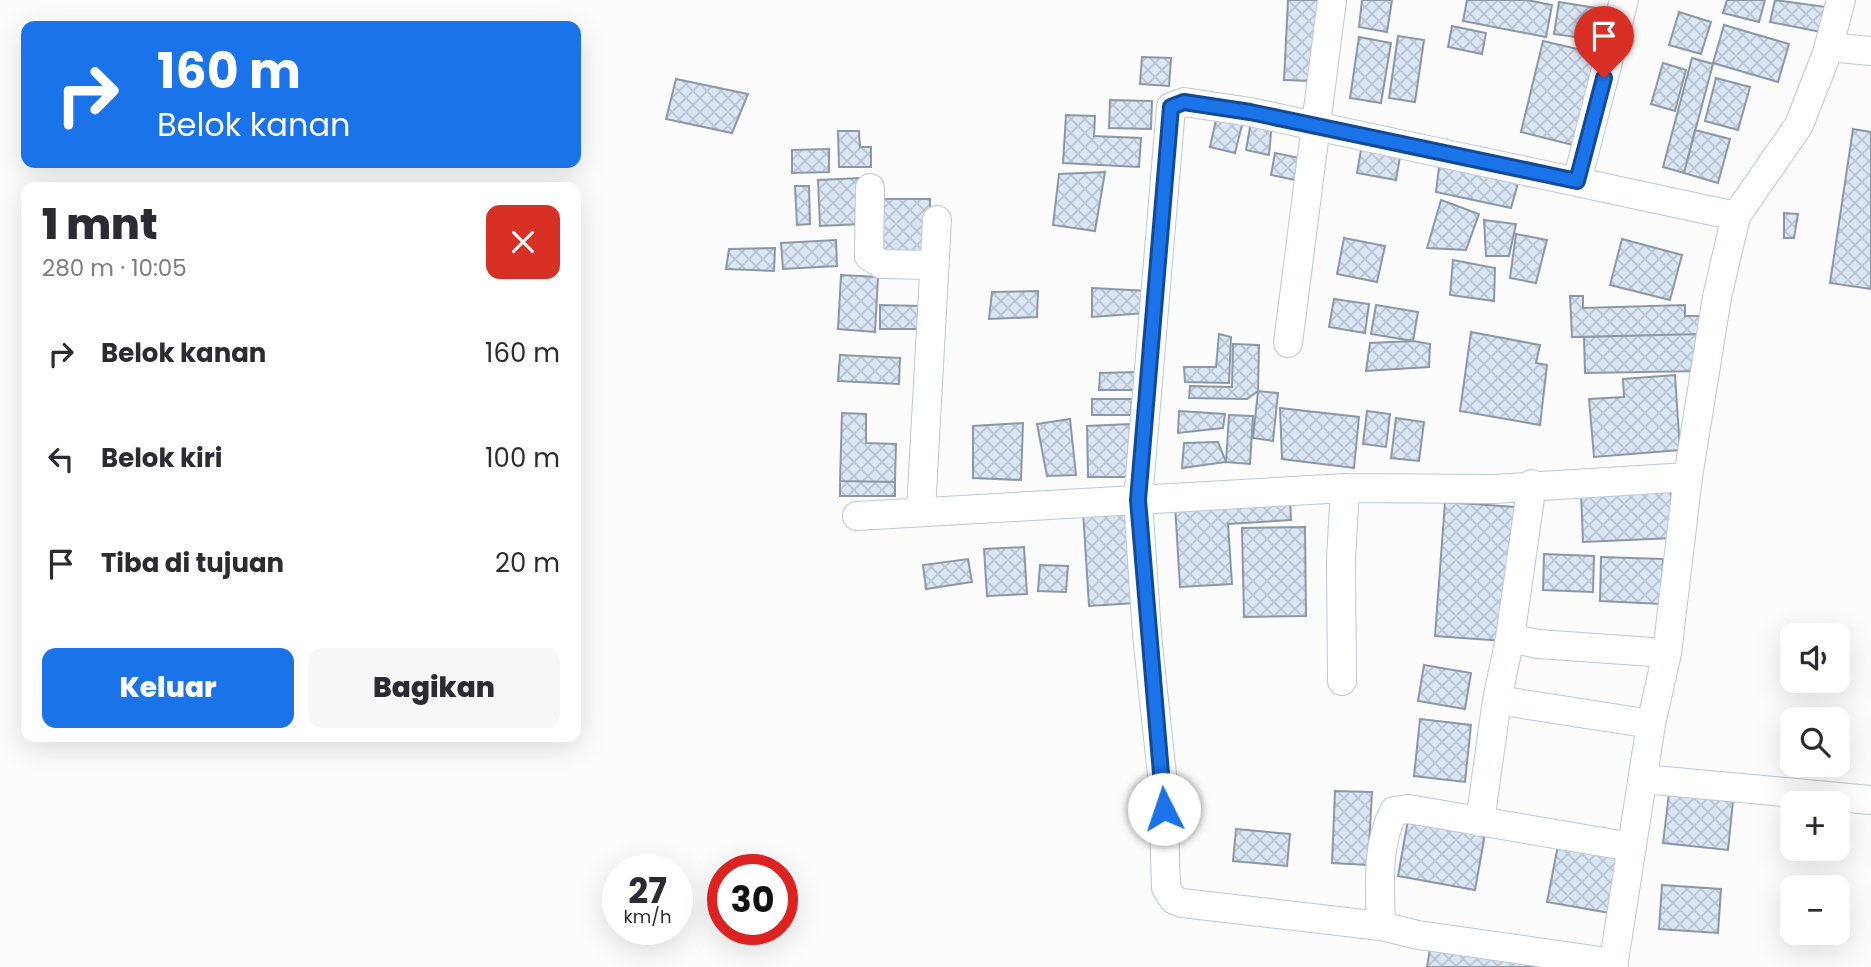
<!DOCTYPE html>
<html lang="id">
<meta charset="utf-8">
<style>
:root{--surface:#fff;--page:#f7f7f7;--text:#2b2b33;--muted:#7c7c81;--accent:#1a73e8}
body{margin:0;font-family:Poppins,sans-serif;background:var(--page);color:var(--text);height:100vh;display:flex;flex-direction:column;font-size:26px;white-space:nowrap}
*{box-sizing:border-box;margin:0}
p{font-size:23px;color:var(--muted)}
.icon{flex:none;width:38px;height:38px;fill:none;stroke:currentColor;stroke-width:2;stroke-linecap:round;stroke-linejoin:round}
.map{position:relative;flex:1;overflow:hidden}
.drawer{position:absolute;left:21px;top:182px;width:560px;height:560px;display:flex;flex-direction:column;background:var(--surface);border-radius:14px;box-shadow:0 7px 28px #0002}
.drawer>*{flex:none}
.banner{position:absolute;left:21px;top:21px;width:560px;height:147px;border-radius:14px;box-shadow:0 7px 28px #0002;background:#1a73e8;color:#fff;overflow:hidden}
.controls{position:absolute;left:1780px;top:623px;display:grid;gap:14px}
.controls a{display:grid;place-items:center;width:70px;height:70px;border-radius:14px;background:var(--surface);box-shadow:0 7px 28px #0002;font-size:35px}
.speed{position:absolute;left:602px;top:854px;display:flex;gap:14px;font-size:35px;font-weight:700;text-align:center}
.speed>*{display:grid;place-content:center;width:91px;height:91px;border-radius:50%;background:var(--surface);box-shadow:0 7px 28px #0002;line-height:1}
.speed small{font-size:18px;font-weight:400}
.speed .limit{border:10px solid #d22;background:#fff;color:#111}
.pin{position:absolute;display:grid;place-items:center;width:60px;height:60px;color:#fff;margin:-72px -30px;border-radius:50% 50% 50% 0;rotate:-45deg;box-shadow:0 0 7px #0007}
.pin .icon{rotate:45deg}
.me{position:absolute;width:77px;margin:-38px;rotate:356deg;stroke-linejoin:round;filter:drop-shadow(0 0 5px #0008)}
.turn{display:flex;align-items:center;gap:24px;height:147px;padding:0 21px;font-size:32px}
.turn .icon{width:91px;height:91px;stroke-width:2.5}
.turn b{display:block;font-size:49px;line-height:60px}
.round{display:grid;place-items:center;flex:none;width:74px;height:74px;border-radius:14px;background:var(--page)}
.headline{display:flex;align-items:center;justify-content:space-between;height:119px;padding:0 21px}
h1{font-size:42px;font-weight:800;line-height:52px}
.button{display:flex;gap:14px;margin-top:auto;padding:14px 21px}
.button a{flex:1;height:80px;border-radius:14px;background:var(--accent);color:#fff;font-size:28px;font-weight:800;line-height:80px;text-align:center}
.button a+a{background:var(--page);color:var(--text)}
ul{padding:0;list-style:none}
li{display:flex;align-items:center;gap:21px;height:105px;padding:0 21px}
li div{flex:1}
li b{display:block;font-size:26px}
li em{font-style:normal}
.map>svg:first-child{display:block}
.building{fill:url(#building-cross-hatch);stroke:#8d98a6;stroke-width:2}
.lines{fill:none;stroke-linecap:round;stroke-linejoin:round}
.minor-casing{stroke:#bdc8d7;stroke-width:30}
.minor{stroke:#fff;stroke-width:28}
.route-casing{stroke:#114b97;stroke-width:18}
.route{stroke:#1a73e8;stroke-width:12}
</style>
<div class="map">
<svg width="1871" height="967" viewBox="0 0 1871 967">
<defs>
<pattern id="building-cross-hatch" width="8" height="8" patternUnits="userSpaceOnUse" patternTransform="scale(1.75)"><rect width="8" height="8" fill="#dae5f5"/><path d="M0 0l8 8M0 8l8-8" fill="none" stroke="#bac3d1"/></pattern>
</defs>
<rect width="100%" height="100%" fill="#fcfcfc"/>
<path class="building" d="M1288,0H1320L1311,81L1284,80Z
M1362,0H1392L1387,32L1359,27Z
M1467,0H1527L1552,5L1546,37L1463,21Z
M1727,0H1765L1759,22L1723,13Z
M1775,0L1826,7L1821,32L1770,22Z
M1559,2L1609,10L1604,41L1554,34Z
M1679,12L1711,22L1701,54L1669,45Z
M1724,25L1789,44L1778,82L1713,63Z
M1452,26L1486,33L1482,54L1448,47Z
M1398,36L1424,40L1415,102L1389,98Z
M1359,37L1391,43L1381,103L1350,98Z
M1543,41L1599,54L1577,146L1521,132Z
M1142,57L1171,58L1169,86L1140,84Z
M1692,58L1713,64L1684,173L1663,167Z
M1663,63L1686,70L1675,111L1651,104Z
M1716,78L1750,87L1738,130L1705,121Z
M676,79L748,94L732,133L666,119Z
M1110,100L1152,101L1151,129L1109,128Z
M1066,115L1095,116L1094,136L1141,138L1139,167L1063,163Z
M1217,115L1243,121L1235,153L1210,147Z
M1252,116L1272,122L1269,155L1246,150Z
M1853,129L1871,132V289L1830,283Z
M1695,130L1730,139L1718,183L1684,173Z
M838,131H859L860,147H871V167H839Z
M1362,144L1401,151L1396,180L1357,173Z
M829,149V172L792,173V150Z
M1441,151L1522,169L1511,208L1436,192Z
M1275,153L1304,159L1300,181L1271,175Z
M1105,172L1095,231L1053,225L1059,174Z
M860,178L863,224L820,226L818,180Z
M795,186H809L810,224L797,225Z
M881,199H930V252L881,253Z
M1441,200L1479,214L1466,250L1427,248Z
M1784,213L1798,214L1794,238H1784Z
M1484,220L1516,224L1509,256H1486Z
M1516,234L1547,240L1536,283L1510,278Z
M1344,238L1385,246L1377,282L1337,274Z
M1622,239L1682,255L1670,300L1610,285Z
M836,240L837,266L783,269L781,243Z
M775,248L774,271L726,269L729,249Z
M1453,260L1495,268L1494,301L1450,295Z
M841,275L878,277L875,332L838,329Z
M1092,288L1149,291L1146,313L1092,317Z
M1038,291L1037,317L989,319L992,292Z
M1570,296H1583V308L1685,305V316H1700L1701,334L1572,337Z
M1334,299L1369,304L1365,333L1329,327Z
M880,305L922,306V329H880Z
M1376,305L1418,312L1413,341L1371,334Z
M1471,332L1540,345L1536,363L1547,365L1540,425L1460,411Z
M1219,334L1231,337L1229,383L1185,382L1184,367H1216Z
M1701,334L1702,371L1585,373L1584,337Z
M1413,341L1430,344L1429,367L1366,371L1370,343Z
M1233,344L1259,345L1258,391L1247,399L1189,398L1190,386L1232,387Z
M840,355L900,358L899,384L838,381Z
M1136,372L1134,390H1099L1100,373Z
M1675,375L1680,450L1594,457L1589,399L1624,397L1623,379Z
M1258,391L1278,393L1273,441L1253,438Z
M1092,399H1132L1131,415H1092Z
M1280,408L1359,417L1354,468L1282,459Z
M1179,411L1225,414L1223,428L1178,433Z
M1367,411L1390,414L1386,447L1363,444Z
M842,413L866,414V443L896,444L895,482L840,481Z
M1229,415L1253,416L1250,464L1226,462Z
M1396,418L1424,422L1419,461L1391,458Z
M1070,419L1076,475L1047,476L1037,424Z
M1023,423L1021,480L973,478V426Z
M1130,424L1129,477H1088L1087,426Z
M1218,442L1226,462L1182,468L1184,443Z
M840,481L895,482V496H840Z
M1671,489L1674,538L1583,542L1581,492Z
M1290,498L1291,520L1228,524L1232,584L1180,587L1175,505Z
M1445,502L1515,507L1504,641L1435,636Z
M1131,509L1136,603L1089,606L1083,511Z
M1305,527L1306,616L1244,617L1242,528Z
M1024,547L1027,594L987,596L984,549Z
M1544,554L1594,556L1593,592L1543,590Z
M1601,557L1663,559L1662,604L1600,601Z
M968,559L972,582L926,589L923,565Z
M1040,565L1068,566L1066,592L1038,591Z
M1424,665L1471,673L1465,709L1418,701Z
M1420,719L1471,725L1465,782L1414,776Z
M1335,791L1372,792L1368,865L1332,863Z
M1669,793L1733,801L1728,850L1663,843Z
M1408,820L1485,834L1475,890L1398,876Z
M1236,829L1290,834L1287,866L1233,861Z
M1560,835L1623,847L1610,913L1547,902Z
M1662,885L1721,889L1718,933L1659,929Z
M1430,949L1543,967H1427Z"/>
<g class="lines">
<defs>
<path id="minor" d="M1829,47L1871,51
M1577,181L1624,0
M870,188L869,256L881,264L934,265
M1288,343L1332,0
M921,510L937,220
M857,516L1345,488L1494,489L1688,477
M1510,638L1538,644L1667,653
M1342,681L1341,559L1345,488
M1497,700L1510,638L1532,484
M1643,779L1871,800
M1480,822L1497,700L1651,724
M1381,926L1182,903L1174,900L1166,888L1163,784L1147,635L1138,500L1171,107L1184,102L1250,112L1736,216
M1614,963L1418,935L1381,926C1380,888 1376,845 1394,811L1408,809L1632,847
M1613,967L1651,724L1667,653L1688,477L1717,297L1736,216L1799,125L1827,53L1841,0"/>
</defs>
<use href="#minor" class="minor-casing"/>
<use href="#minor" class="minor"/>
</g>
<g class="lines">
<defs>
<path id="route" d="M1164,809L1138,500L1171,107L1184,102L1250,112L1577,181L1604,78"/>
</defs>
<use href="#route" class="route-casing"/>
<use href="#route" class="route"/>
</g>
</svg>
<div class="controls">
<a><svg class="icon" aria-label="sound" viewBox="0 0 24 24"><path d="M4 9h4l5-4v14l-5-4H4zM17 9q2 3 0 6"/></svg></a>
<a><svg class="icon" aria-label="search" viewBox="0 0 24 24"><circle cx="10" cy="10" r="6"/><path d="M15 15l6 6"/></svg></a>
<a>+</a>
<a>−</a>
</div>
<div class="speed"><div>27<small>km/h</small></div><div class="limit">30</div></div>
<div class="pin" style="left:1604px;top:78px;background:#d93025"><svg class="icon" aria-label="arrive" viewBox="0 0 24 24"><path d="M6 21V4h12l-3 4 3 4H6"/></svg></div>
<svg class="me" style="left:1164px;top:809px" viewBox="-20 -20 40 40"><circle r="19" fill="#fff"/><path d="M0-13L10 11 0 6-10 11z" fill="#1a73e8"/></svg>
<div class="banner">
<div class="turn"><svg class="icon" aria-label="right" viewBox="0 0 24 24"><path d="M7 20v-9h11M14 6l5 5-5 5"/></svg><div><b>160 m</b>Belok kanan</div></div>
</div>
<section class="drawer">
<div class="headline"><div><h1>1 mnt</h1><p>280 m · 10:05</p></div><a class="round" style="background:#d93025;color:#fff"><svg class="icon" aria-label="close" viewBox="0 0 24 24"><path d="M6 6l12 12M18 6L6 18"/></svg></a></div>
<ul>
<li><svg class="icon" aria-label="right" viewBox="0 0 24 24"><path d="M7 20v-9h11M14 6l5 5-5 5"/></svg><div><b>Belok kanan</b></div><em>160 m</em></li>
<li><svg class="icon" aria-label="left" viewBox="0 0 24 24"><path d="M17 20v-9H6M10 6l-5 5 5 5"/></svg><div><b>Belok kiri</b></div><em>100 m</em></li>
<li><svg class="icon" aria-label="arrive" viewBox="0 0 24 24"><path d="M6 21V4h12l-3 4 3 4H6"/></svg><div><b>Tiba di tujuan</b></div><em>20 m</em></li>
</ul>
<div class="button"><a>Keluar</a><a>Bagikan</a></div>
</section>
</div>
